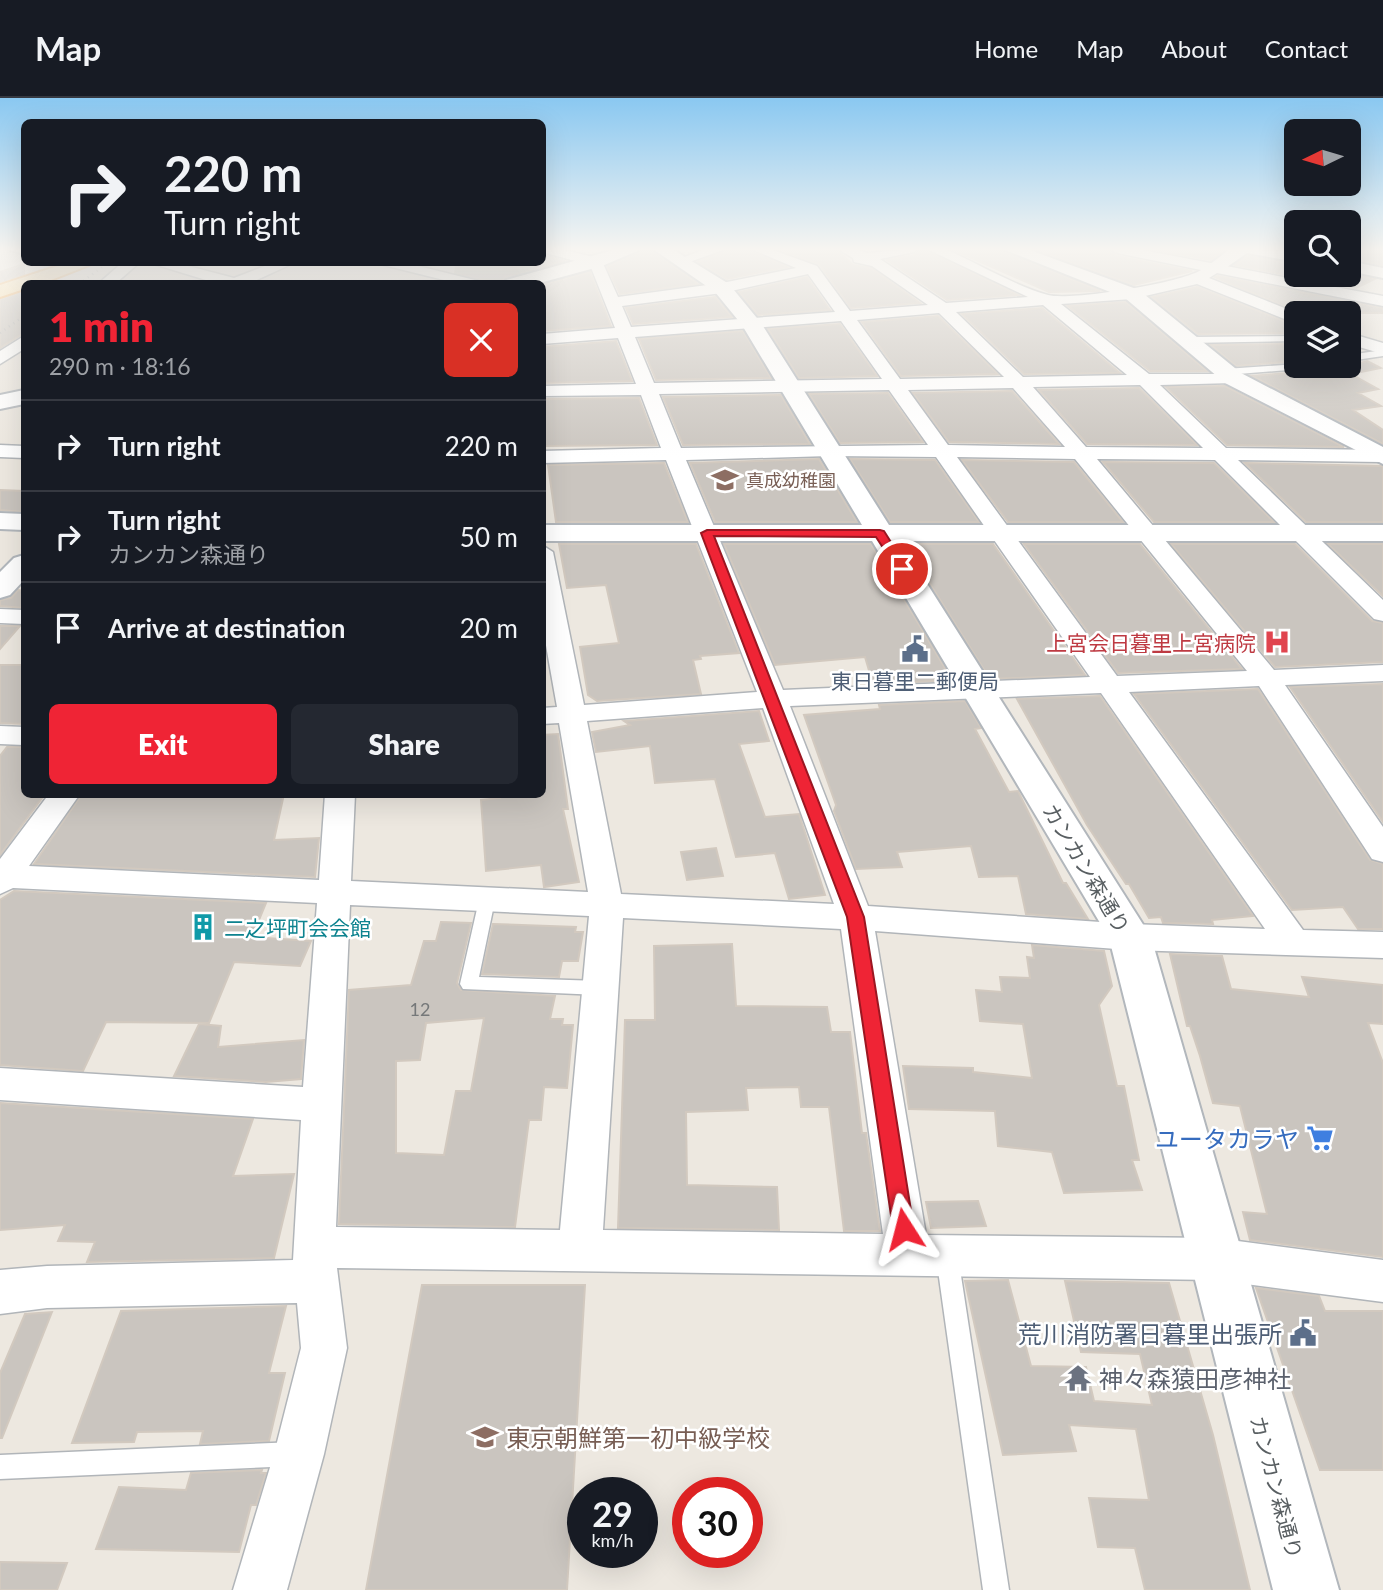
<!DOCTYPE html>
<meta charset="utf-8">
<style>
:root{--surface:#171b24;--page:#242831;--text:#f1f3f6;--muted:#9ea1a6;--line:#363941;--accent:#ef2435}
body{margin:0;font-family:Lato,"Noto Sans JP",sans-serif;background:var(--page);color:var(--text);height:100vh;display:flex;flex-direction:column;font-size:26px;white-space:nowrap}
*{box-sizing:border-box;margin:0}
p{font-size:23px;color:var(--muted)}
.icon{flex:none;width:38px;height:38px;fill:none;stroke:currentColor;stroke-width:2;stroke-linecap:round;stroke-linejoin:round}
.map{position:relative;flex:1;overflow:hidden}
.sheet{position:absolute;left:21px;top:182px;width:525px;height:518px;display:flex;flex-direction:column;background:var(--surface);border-radius:10px;box-shadow:0 7px 28px #0002}
.sheet>*{flex:none}
.banner{position:absolute;left:21px;top:21px;width:525px;height:147px;border-radius:10px;box-shadow:0 7px 28px #0002;background:#171b24;color:var(--text);overflow:hidden}
.needle{width:46px;rotate:265deg}
.controls{position:absolute;left:1284px;top:21px;display:grid;gap:14px}
.controls a{display:grid;place-items:center;width:77px;height:77px;border-radius:10px;background:var(--surface);box-shadow:0 7px 28px #0002;font-size:35px}
.speed{position:absolute;left:567px;top:1379px;display:flex;gap:14px;font-size:35px;font-weight:700;text-align:center}
.speed>*{display:grid;place-content:center;width:91px;height:91px;border-radius:50%;background:var(--surface);box-shadow:0 7px 28px #0002;line-height:1}
.speed small{font-size:18px;font-weight:400}
.speed .limit{border:10px solid #d22;background:#fff;color:#111}
.pin{position:absolute;display:grid;place-items:center;width:60px;height:60px;color:#fff;margin:-30px;border:4px solid #fff;border-radius:50%;box-shadow:0 2px 7px #0007}
.me{position:absolute;width:77px;margin:-38px;rotate:351deg;stroke-linejoin:round;filter:drop-shadow(0 0 5px #0008)}
.turn{display:flex;align-items:center;gap:24px;height:147px;padding:0 28px;font-size:32px}
.turn .icon{width:91px;height:91px;stroke-width:2.5}
.turn b{display:block;font-size:49px;line-height:60px}
.round{display:grid;place-items:center;flex:none;width:74px;height:74px;border-radius:10px;background:var(--page)}
.overview{display:flex;align-items:center;justify-content:space-between;height:119px;padding:0 28px}
h1{font-size:42px;font-weight:800;line-height:52px;color:var(--accent)}
.action{display:flex;gap:14px;margin-top:auto;padding:14px 28px}
.action a{flex:1;height:80px;border-radius:10px;background:var(--accent);color:#fff;font-size:28px;font-weight:800;line-height:80px;text-align:center}
.action a+a{background:var(--page);color:var(--text)}
ul{padding:0;list-style:none}
li{display:flex;align-items:center;gap:21px;height:91px;padding:0 28px;border-top:2px solid var(--line)}
li div{flex:1}
li b{display:block;font-size:26px}
li em{font-style:normal}
header{display:flex;align-items:center;gap:42px;box-sizing:border-box;height:98px;padding:0 35px;background:var(--surface);border-bottom:2px solid var(--line)}
header strong{font-size:33px}
nav{display:flex;gap:38px;margin-inline-start:auto;font-size:24px}
.map>svg:first-child{display:block}
.building{fill:#cac5bf;stroke:#d2c9bf;stroke-width:2;fill-rule:evenodd}
.lines{fill:none;stroke-linecap:round;stroke-linejoin:round}
.lane-casing{stroke:#b1b5b9;stroke-width:3}
.street-casing{stroke:#b1b5b9;stroke-width:3}
.secondary-casing{stroke:#b2b7bc;stroke-width:4}
.primary-casing{stroke:#f6ac50;stroke-width:4}
.lane{fill:#fff;fill-rule:evenodd}
.street{fill:#fff;fill-rule:evenodd}
.secondary{fill:#fff;fill-rule:evenodd}
.primary{fill:#ffe1a3;fill-rule:evenodd}
.rail{stroke:#b0b1b2;stroke-width:2.5;stroke-dasharray:1 4.5;stroke-linecap:butt}
.route{fill:#ef2435;stroke:#9b1722;stroke-width:2}
.labels{text-anchor:middle;dominant-baseline:central;stroke-width:5;stroke-linejoin:round;paint-order:stroke}
.far-education-label{font-size:18px;fill:#785e54;stroke:#fff;text-anchor:start}
.number-label{font-size:18px;fill:#757879}
.health-label{font-size:21px;fill:#be3a42;stroke:#fff;text-anchor:end}
.service-label{font-size:21px;fill:#4e5e75;stroke:#fff}
.street-label{font-size:21px;fill:#595f62;stroke:#fff}
.culture-label{font-size:21px;fill:#0d838f;stroke:#fff;text-anchor:start}
.near-shop-label{font-size:24px;fill:#366cbe;stroke:#fff;text-anchor:end}
.near-service-label{font-size:24px;fill:#4e5e75;stroke:#fff;text-anchor:end}
.near-worship-label{font-size:24px;fill:#5b616d;stroke:#fff;text-anchor:start}
.near-education-label{font-size:24px;fill:#785e54;stroke:#fff;text-anchor:start}
</style>
<header>
<strong>Map</strong>
<nav><a>Home</a><a>Map</a><a>About</a><a>Contact</a></nav>
</header>
<div class="map">
<svg width="1383" height="1492" viewBox="0 0 1383 1492">
<rect width="100%" height="100%" fill="#ede8e0"/>
<path class="building" d="M644,151H651L698,186L620,196L607,169Z
M729,151H749L787,169L727,181L698,164Z
M777,151H836L853,167L871,170L920,205L851,210L819,166Z
M919,151H925L1018,197L947,202L887,162L915,157Z
M951,151H1000L1100,193L1049,194Z
M1034,151H1108L1116,158L1192,173L1134,187Z
M1149,151H1226L1211,162Z
M1349,151H1383V167L1349,160Z
M542,157L565,163L505,179L502,186L455,175L457,164H542Z
M1248,158L1297,167V177L1349,176L1375,181L1356,190L1235,167Z
M24,166V176L0,184V174Z
M590,174L611,228L542,233V187Z
M1218,178L1383,210V215H1300L1215,179Z
M807,179L830,212L758,217L739,194Z
M1197,189L1297,228V235L1198,236L1152,199Z
M24,194V235L0,250V201Z
M715,199L732,219L633,226L626,210Z
M1126,204L1207,273H1150L1068,208Z
M1042,210L1120,275L1024,276L962,216Z
M938,218L998,276L901,278L862,224Z
M840,226L877,278L799,280L768,231Z
M743,233L771,280L656,282L639,241Z
M616,243L632,283L542,285V249Z
M1297,246V263L1236,268L1211,247Z
M1367,263L1381,270L1351,276L1378,291L1358,295L1381,308L1353,312L1383,332V346L1252,278L1301,274L1307,268H1349Z
M1225,288L1344,349L1227,347L1166,289Z
M1139,290L1197,347L1087,346L1039,292Z
M1012,293L1059,346L949,344L913,295Z
M888,295L923,344L840,345L809,296Z
M781,297L810,346L683,347L663,299Z
M639,300L657,347L542,348V301Z
M819,361L857,424H715L690,365Z
M850,361L935,362L979,424H890Z
M962,362L1074,364L1123,424H1008Z
M1103,364L1214,365L1274,424H1154Z
M664,365L688,424H556L548,367Z
M1245,365L1383,368V424H1306Z
M0,392L24,393V414L0,412Z
M559,446H696L739,555L700,558L701,561L693,562L701,596L597,603L588,597L580,549L619,545L606,487L567,490Z
M724,446H871L952,582L873,586L865,559L775,567Z
M905,446H993L1085,577L990,581Z
M1024,446H1140L1242,571L1118,575Z
M1171,446H1295L1372,523L1383,525V564L1275,569Z
M1328,446H1383V498Z
M18,492L24,493V510L0,508V502L11,500Z
M0,528H20L0,551Z
M0,567H24V626L0,625Z
M1383,586V724L1290,589Z
M1258,591L1370,762L1383,766V831H1358L1343,809L1292,812L1134,596Z
M1100,598L1253,818L1212,822L1213,826L1163,825L1161,819L1149,820L1129,786H1126L1087,727L1017,601Z
M965,603L981,630L975,631L1009,694L1018,693L1063,785H1066L1088,821L1026,816L1018,778L979,779L971,748L897,754L902,769L856,771L834,713L836,707L804,617L880,611L879,607Z
M759,613L769,643L739,646L765,719L799,716L825,797L789,801L775,755L736,759L715,681L655,685L650,648L596,654L592,634L630,627L624,623Z
M558,636L568,711H563L579,784L544,789L541,767L486,773L481,702L500,700L499,696H542V637Z
M7,649H24V696H45L0,757V658Z
M82,696H284L274,742L319,740L315,779L34,766Z
M716,750L723,778L687,782L681,754Z
M14,793L266,805L252,839L311,843L300,868L234,864L209,925L106,924L83,973L0,967V802Z
M441,824L471,825L457,885L461,892L555,898L550,921H563L562,927H573L567,990L544,989L541,1022H529L515,1129L339,1126L349,892L411,887L424,843H436ZM484,920L471,993H456L444,1057L396,1055V963L420,962L426,925Z
M493,826L576,829L575,834H583L578,863H562L559,879L482,876Z
M732,846L736,908L827,909L831,934H850L862,1035H866L880,1133H844L829,1009H801L799,989L746,990L748,1012L686,1014L687,1087L777,1089L779,1132L618,1130L625,922H655L654,848Z
M1032,847L1104,853L1112,888L1099,907L1117,988H1124L1139,1062H1132L1142,1092L1064,1095L1052,1054L998,1048L995,1013L909,1011L903,968L973,970V974L1032,980L1023,926L980,923L976,892L1002,894L1000,879L1030,880L1027,859L1034,860Z
M1170,856L1222,858L1231,891L1309,899L1302,879L1383,887V926L1368,925L1383,965V1159L1250,1142L1243,1114L1267,1116L1240,1008L1213,1005L1200,958L1190,928H1187Z
M199,926L221,928L218,949L304,942L301,981L266,984L174,978Z
M0,1005L253,1021L233,1078L294,1076L274,1160L87,1164L95,1144L58,1143L65,1127L0,1132Z
M978,1103L986,1128L931,1130L926,1104Z
M1008,1182L1031,1268L1086,1269L1094,1303L1152,1307L1140,1256L1081,1254L1065,1183L1169,1185L1213,1337L1250,1492H1145L1135,1450L1098,1449L1089,1400L1149,1402L1136,1331L1069,1327L1076,1353L1003,1357L965,1183Z
M422,1187H585L567,1492H366Z
M1256,1190L1319,1198L1325,1213H1383V1372H1320Z
M286,1208L269,1275H285L269,1343L200,1346L203,1333L137,1334L134,1344L72,1345L121,1213Z
M52,1214L2,1340H0V1275L25,1216Z
M262,1372L261,1375H266L256,1407H251L239,1454L96,1451L119,1389L186,1392L191,1375Z
M0,1464L67,1465L57,1492H0Z"/>
<g class="lines">
<defs>
<path id="lane" d="M8,151L24,152V156L9,152Z
M1297,238V243L1187,245L1183,242L1187,239Z
M1383,252V258L1349,263V257Z
M1297,266V268H1305L1301,271L1225,277L1221,274L1225,271Z
M487,796L493,798L495,802L479,879L600,883L606,885L609,890L606,895L600,897L463,891L460,886L479,802L481,798Z
M947,1148L955,1151L958,1158L1009,1492H983L936,1158L939,1151Z
M295,1344L304,1347L307,1356L304,1365L295,1368L0,1381V1357Z"/>
<path id="street" d="M542,151H561L601,161L618,199L722,185L796,170L751,151H770L817,168L850,213L928,207L872,168L854,164L853,160L838,151H856L867,155L916,151L914,154L880,161L946,205L1028,199L927,151H945C977,165 1015,188 1048,197C1071,203 1181,185 1201,172L1117,155L1110,151H1137L1383,198V208L1217,175L1209,180L1297,215V226L1197,186L1132,201L1061,206L1149,276H1239L1242,280L1239,284L1233,285L1160,287L1226,350L1383,352L1381,364L1238,362L1383,502V523L1374,521L1215,362L1097,361L1274,572L1383,567V583L1285,587L1383,729V764L1372,761L1259,588L1129,594L1303,832L1383,834V860L1130,852L875,833L926,1137L1215,1140L1383,1162V1204L1215,1182L337,1170L347,1250L324,1356L287,1492H233L274,1356L301,1250L297,1205L47,1210L0,1216V1172L47,1168L293,1162L301,1022L0,1002V970L303,989L317,805L13,790L0,796V761L49,696H80L29,768L319,782L325,696H355L351,783L588,794L559,625L542,626V610L557,609L542,525V447L553,454L584,607L757,594L666,362L542,365V353L661,350L641,297L542,298V288L636,286L618,240L542,246V236L615,230L590,167L542,154ZM808,176L835,214L631,229L622,208L722,195ZM1043,207L1127,277L1023,279L956,214ZM939,215L1004,279L900,281L857,222ZM841,223L882,281L654,285L635,239ZM1140,287L1203,350L1086,349L1033,289ZM1013,290L1065,349L948,347L908,292ZM889,292L928,347L681,350L659,296ZM830,358L936,359L1090,579L783,592L686,362ZM957,359L1075,361L1247,573L1117,578ZM1101,595L1265,831L1130,826L868,808L790,608ZM763,610L834,806L621,796L587,623ZM350,807L589,818L560,1132L336,1129ZM623,820L841,831L883,1136L603,1132Z
M705,151H726L681,167L674,163Z
M123,164H140L115,186H98Z
M147,164H173L234,180L275,164H296L248,186H219Z
M371,164H402L491,186H460Z
M1349,235L1383,245V256L1349,246Z
M24,238V251L0,266V253Z
M0,347L24,348V360L0,359Z
M0,511L24,512V526L0,525Z
M0,628L24,629V647L0,646Z"/>
<path id="secondary" d="M617,151H642L602,168L536,186H504L506,182Z
M653,151H672L729,186L761,225L889,427H1383V443H900L1151,839L1339,1492H1273L1109,840L872,443H542V427H862L742,227L715,194Z
M1003,151H1027L1139,192L1241,275L1383,349V366L1225,285L1125,200Z
M1230,151L1297,154V164L1247,155L1220,174H1208L1205,170Z
M1349,163L1383,170V180L1349,173Z
M24,292V306L0,311V297Z
M0,415L24,416V432L0,431Z
M24,457V482L10,497L0,500V474L14,460Z"/>
<path id="primary" d="M70,164H97L41,186H24V191L0,199V187Z"/>
</defs>
<use href="#lane" class="lane-casing"/>
<use href="#street" class="street-casing"/>
<use href="#secondary" class="secondary-casing"/>
<use href="#primary" class="primary-casing"/>
<use href="#lane" class="lane"/>
<use href="#street" class="street"/>
<use href="#secondary" class="secondary"/>
<use href="#primary" class="primary"/>
<path class="rail" d="M79,186L109,164
M0,235L24,218"/>
</g>
<linearGradient id="sky" x2="0" y2="1"><stop stop-color="#8ac8f1"/><stop offset="0.42" stop-color="#f7f5f1"/><stop offset="1" stop-color="#f7f5f1" stop-opacity="0"/></linearGradient>
<rect width="1383" height="360" fill="url(#sky)"/>
<path class="route" d="M707,432H880L884,433L908,471L898,473L876,439L714,438L864,819L914,1131L911,1138L904,1141L896,1138L893,1131L847,819L701,435Z"/>
<defs>
<symbol id="school-bare" viewBox="-9 -9 18 18"><path d="M0-5L7-2L0 1L-7-2ZM-4 1L0 2.5L4 1V4Q0 6-4 4Z" fill="#8d6e63" stroke="#fff" stroke-width="2.5" paint-order="stroke"/></symbol>
<symbol id="hospital-bare" viewBox="-9 -9 18 18"><path d="M-5-5h3v3.5h4V-5h3V5h-3V1.5h-4V5h-3Z" fill="#e0444e" stroke="#fff" stroke-width="2.5" paint-order="stroke"/></symbol>
<symbol id="civic-bare" viewBox="-9 -9 18 18"><path d="M-.6-6.5H3V-4.5H.6V-3L4-1V1h2V6H-6V1h2V-1L-.6-3ZM-1.2 2.5V6h2.4V2.5Z" fill="#5c6f8a" stroke="#fff" stroke-width="2.5" paint-order="stroke"/></symbol>
<symbol id="building-bare" viewBox="-9 -9 18 18"><path d="M-4-6H4V6H1V3H-1V6H-4ZM-2.5-4.3h1.7v1.8h-1.7ZM.8-4.3h1.7v1.8H.8ZM-2.5-1h1.7V.8h-1.7ZM.8-1h1.7V.8H.8Z" fill="#0f9aa8" stroke="#fff" stroke-width="2.5" paint-order="stroke"/></symbol>
<symbol id="supermarket-bare" viewBox="-9 -9 18 18"><path d="M-6-5.5h2.5l.6 2H6L4.5 2H-2.5L-4.4-4H-6ZM-1.5 3.2a1.3 1.3 0 1 0 .1 0ZM3 3.2a1.3 1.3 0 1 0 .1 0Z" fill="#3f7fe0" stroke="#fff" stroke-width="2.5" paint-order="stroke"/></symbol>
<symbol id="temple-bare" viewBox="-9 -9 18 18"><path d="M0-6L5-2H3V0L6.5 2.5H4V6H1.5V3h-3V6H-4V2.5H-6.5L-3 0V-2H-5Z" fill="#6b7280" stroke="#fff" stroke-width="2.5" paint-order="stroke"/></symbol>
</defs>
<g fill-rule="evenodd">
<use href="#school-bare" x="706" y="363" width="38" height="38"/>
<use href="#hospital-bare" x="1258" y="525" width="38" height="38"/>
<use href="#civic-bare" x="896" y="532" width="38" height="38"/>
<use href="#building-bare" x="184" y="810" width="38" height="38"/>
<use href="#supermarket-bare" x="1301" y="1021" width="38" height="38"/>
<use href="#civic-bare" x="1284" y="1216" width="38" height="38"/>
<use href="#temple-bare" x="1059" y="1261" width="38" height="38"/>
<use href="#school-bare" x="466" y="1320" width="38" height="38"/>
</g>
<g class="labels">
<g class="far-education-label">
<text x="746" y="382">真成幼稚園</text>
</g>
<g class="number-label">
<text x="420" y="911">12</text>
</g>
<g class="health-label">
<text x="1256" y="544">上宮会日暮里上宮病院</text>
</g>
<g class="service-label">
<text x="915" y="582">東日暮里二郵便局</text>
</g>
<g class="street-label">
<text transform="translate(1087 770) rotate(59)">カンカン森通り</text>
<text transform="translate(1277 1389) rotate(75)">カンカン森通り</text>
</g>
<g class="culture-label">
<text x="224" y="829">二之坪町会会館</text>
</g>
<g class="near-shop-label">
<text x="1299" y="1040">ユータカラヤ</text>
</g>
<g class="near-service-label">
<text x="1282" y="1235">荒川消防署日暮里出張所</text>
</g>
<g class="near-worship-label">
<text x="1099" y="1280">神々森猿田彦神社</text>
</g>
<g class="near-education-label">
<text x="506" y="1339">東京朝鮮第一初中級学校</text>
</g>
</g>
</svg>
<div class="controls">
<a><svg class="needle" viewBox="-14 -14 28 28"><path d="M0-13l5 13h-10z" fill="#e53935"/><path d="M0 13l5-13h-10z" fill="#9ea1a6"/></svg></a>
<a><svg class="icon" aria-label="search" viewBox="0 0 24 24"><circle cx="10" cy="10" r="6"/><path d="M15 15l6 6"/></svg></a>
<a><svg class="icon" aria-label="layers" viewBox="0 0 24 24"><path d="M12 4l9 5-9 5-9-5zM3 14l9 5 9-5"/></svg></a>
</div>
<div class="speed"><div>29<small>km/h</small></div><div class="limit">30</div></div>
<div class="pin" style="left:902px;top:471px;background:#d93025"><svg class="icon" aria-label="arrive" viewBox="0 0 24 24"><path d="M6 21V4h12l-3 4 3 4H6"/></svg></div>
<svg class="me" style="left:904px;top:1131px" viewBox="-20 -20 40 40"><path d="M0-17L14 15 0 8-14 15z" fill="#ef2435" stroke="#fff" stroke-width="4"/></svg>
<div class="banner">
<div class="turn"><svg class="icon" aria-label="right" viewBox="0 0 24 24"><path d="M7 20v-9h11M14 6l5 5-5 5"/></svg><div><b>220 m</b>Turn right</div></div>
</div>
<section class="sheet">
<div class="overview"><div><h1>1 min</h1><p>290 m · 18:16</p></div><a class="round" style="background:#d93025;color:#fff"><svg class="icon" aria-label="close" viewBox="0 0 24 24"><path d="M6 6l12 12M18 6L6 18"/></svg></a></div>
<ul>
<li><svg class="icon" aria-label="right" viewBox="0 0 24 24"><path d="M7 20v-9h11M14 6l5 5-5 5"/></svg><div><b>Turn right</b></div><em>220 m</em></li>
<li><svg class="icon" aria-label="right" viewBox="0 0 24 24"><path d="M7 20v-9h11M14 6l5 5-5 5"/></svg><div><b>Turn right</b><p>カンカン森通り</p></div><em>50 m</em></li>
<li><svg class="icon" aria-label="arrive" viewBox="0 0 24 24"><path d="M6 21V4h12l-3 4 3 4H6"/></svg><div><b>Arrive at destination</b></div><em>20 m</em></li>
</ul>
<div class="action"><a>Exit</a><a>Share</a></div>
</section>
</div>
